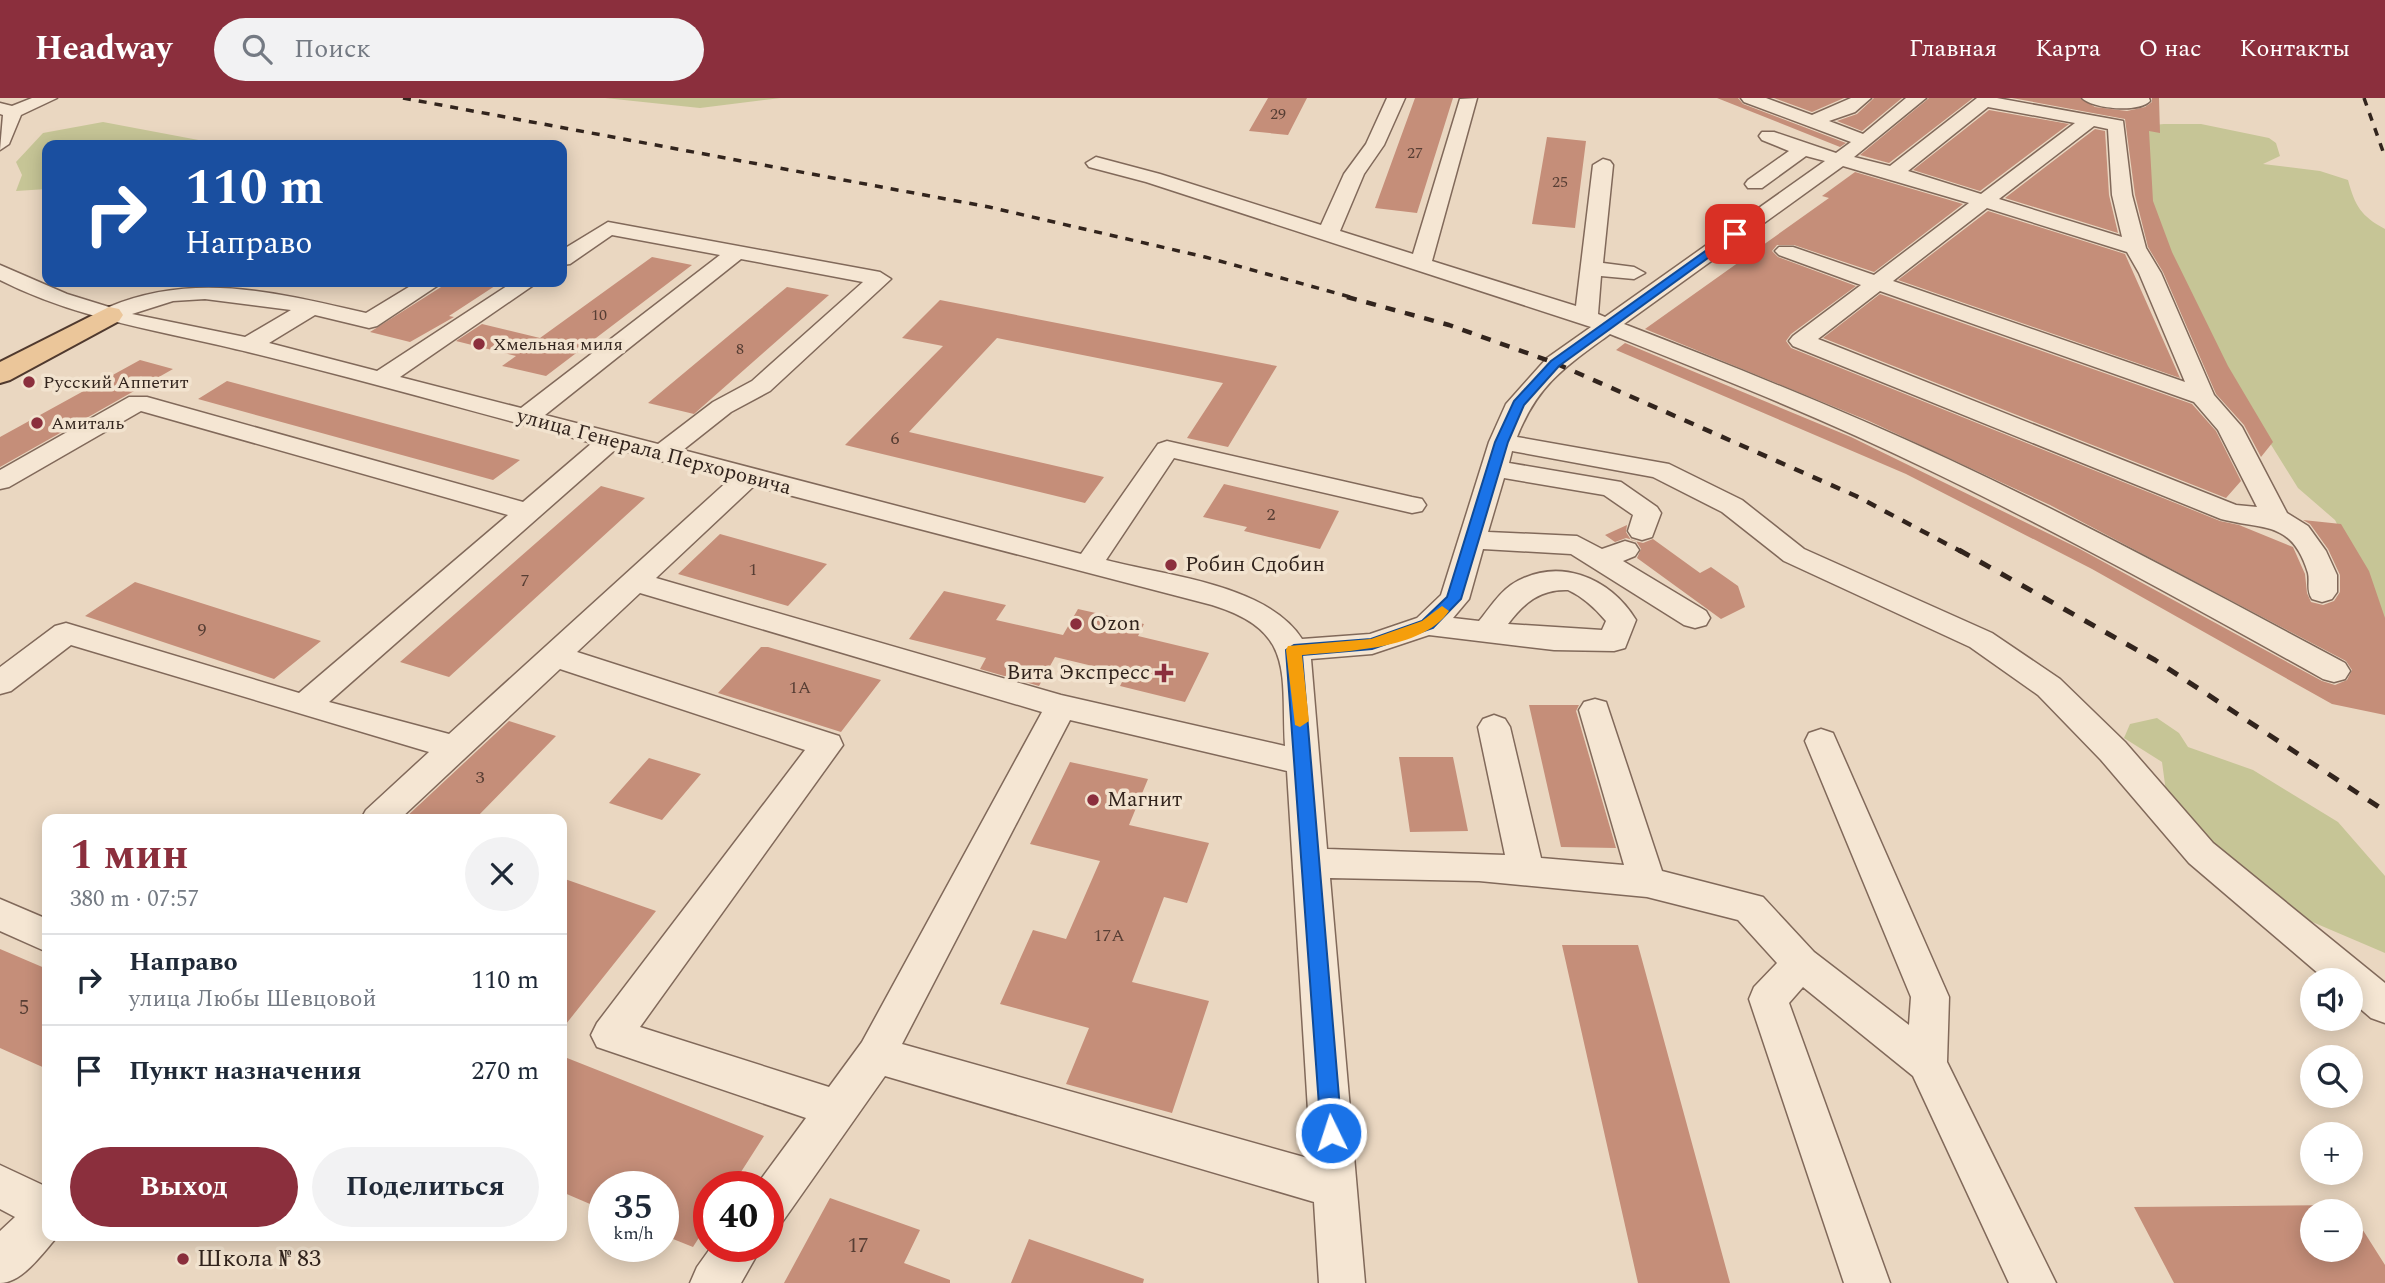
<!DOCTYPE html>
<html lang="ru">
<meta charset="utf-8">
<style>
:root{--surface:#fff;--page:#f2f2f3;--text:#1f2937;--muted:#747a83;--line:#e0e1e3;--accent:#8b2f3d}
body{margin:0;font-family:Spectral,serif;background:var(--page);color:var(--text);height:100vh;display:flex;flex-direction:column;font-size:26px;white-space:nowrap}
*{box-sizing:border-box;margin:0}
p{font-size:23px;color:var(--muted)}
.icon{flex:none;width:38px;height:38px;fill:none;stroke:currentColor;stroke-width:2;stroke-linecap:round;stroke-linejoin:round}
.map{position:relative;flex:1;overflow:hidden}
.side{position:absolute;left:42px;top:716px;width:525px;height:427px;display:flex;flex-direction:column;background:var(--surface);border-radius:14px;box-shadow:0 4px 18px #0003}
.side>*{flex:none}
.banner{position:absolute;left:42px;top:42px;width:525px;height:147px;border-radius:14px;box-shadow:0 4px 18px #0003;background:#1a4fa0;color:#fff;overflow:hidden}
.controls{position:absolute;left:2300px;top:870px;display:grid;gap:14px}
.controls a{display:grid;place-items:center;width:63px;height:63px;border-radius:50%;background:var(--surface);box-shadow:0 4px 18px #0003;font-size:35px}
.speed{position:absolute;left:588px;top:1073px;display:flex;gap:14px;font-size:35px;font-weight:700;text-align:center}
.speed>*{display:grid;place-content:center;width:91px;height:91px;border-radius:50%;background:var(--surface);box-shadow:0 4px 18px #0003;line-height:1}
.speed small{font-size:18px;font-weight:400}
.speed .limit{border:10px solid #d22;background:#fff;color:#111}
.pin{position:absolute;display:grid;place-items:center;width:60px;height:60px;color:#fff;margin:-30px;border-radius:14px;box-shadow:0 4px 10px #0006}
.me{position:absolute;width:77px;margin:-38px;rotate:356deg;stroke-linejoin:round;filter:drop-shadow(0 0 5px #0008)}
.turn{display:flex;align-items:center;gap:24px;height:147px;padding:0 28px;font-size:32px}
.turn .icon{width:91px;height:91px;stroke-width:2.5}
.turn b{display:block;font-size:49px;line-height:60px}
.round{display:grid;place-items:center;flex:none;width:74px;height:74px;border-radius:37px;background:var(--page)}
.head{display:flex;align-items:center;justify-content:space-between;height:119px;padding:0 28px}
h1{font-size:42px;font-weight:700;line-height:52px;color:var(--accent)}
.cta{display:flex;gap:14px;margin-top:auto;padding:14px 28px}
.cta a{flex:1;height:80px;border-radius:42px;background:var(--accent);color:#fff;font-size:28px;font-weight:700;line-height:80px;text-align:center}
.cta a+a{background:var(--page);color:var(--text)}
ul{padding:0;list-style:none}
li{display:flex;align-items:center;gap:21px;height:91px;padding:0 28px;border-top:2px solid var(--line)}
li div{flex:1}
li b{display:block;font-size:26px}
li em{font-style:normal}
header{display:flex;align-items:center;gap:42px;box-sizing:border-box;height:98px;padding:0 35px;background:var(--accent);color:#fff}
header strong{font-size:33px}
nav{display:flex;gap:38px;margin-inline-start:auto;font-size:24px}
.search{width:490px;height:63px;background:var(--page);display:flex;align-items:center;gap:18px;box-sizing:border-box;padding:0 24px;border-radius:38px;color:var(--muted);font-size:26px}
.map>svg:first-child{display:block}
.green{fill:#c6c596}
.building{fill:#c58e79;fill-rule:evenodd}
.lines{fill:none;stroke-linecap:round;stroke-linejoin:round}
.minor-casing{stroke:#81695a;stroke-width:3}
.major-casing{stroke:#4f392e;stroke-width:4}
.minor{fill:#f5e6d3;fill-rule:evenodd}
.major{fill:#ebc69a;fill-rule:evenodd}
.rail-far2{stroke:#32241d;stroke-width:3.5;stroke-dasharray:8 8;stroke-linecap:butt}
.rail-far1{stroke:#32241d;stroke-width:4.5;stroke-dasharray:10 10;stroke-linecap:butt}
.rail{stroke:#32241d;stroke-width:5;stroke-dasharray:12 12;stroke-linecap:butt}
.route{fill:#1a73e8;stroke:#114b97;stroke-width:2}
.slow{fill:#f59e0b}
.poi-dot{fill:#8b2f3d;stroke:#f2e3cf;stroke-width:2.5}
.labels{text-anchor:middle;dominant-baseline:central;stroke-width:7;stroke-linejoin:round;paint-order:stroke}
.far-number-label{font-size:16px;fill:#573e34}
.far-poi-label{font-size:18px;fill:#32241d;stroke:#f2e3cf;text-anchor:start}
.number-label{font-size:18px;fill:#573e34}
.street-label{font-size:21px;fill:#32241d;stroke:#f2e3cf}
.poi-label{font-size:21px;fill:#32241d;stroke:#f2e3cf;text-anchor:start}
.near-number-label{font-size:21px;fill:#573e34}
.near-poi-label{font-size:24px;fill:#32241d;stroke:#f2e3cf;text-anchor:start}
</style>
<header>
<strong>Headway</strong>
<div class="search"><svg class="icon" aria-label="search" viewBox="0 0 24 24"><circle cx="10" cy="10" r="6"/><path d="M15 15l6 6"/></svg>Поиск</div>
<nav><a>Главная</a><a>Карта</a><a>О нас</a><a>Контакты</a></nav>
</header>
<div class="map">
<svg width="2385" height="1185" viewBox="0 0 2385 1185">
<rect width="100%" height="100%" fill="#ead7c1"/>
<path class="green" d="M605,0H781L700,10Z
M103,24L225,47H47V91L16,93L22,77L16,64L43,35Z
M2164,26H2201L2269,40L2276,45L2280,58L2263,66L2320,73L2348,82C2355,108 2361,118 2385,131V539L2373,497L2335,422L2298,390L2237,292L2153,122L2143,28Z
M2157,620L2179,635L2188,649L2253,672L2338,724L2385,778V855L2296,817L2205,753L2167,701L2162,664L2124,640L2130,626Z"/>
<path class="building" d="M1268,0H1307L1288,37L1249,33Z
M1415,0H1453L1417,115L1375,110Z
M1717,0H1738L1743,6L1846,45L1840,49Z
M1774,0H1844L1812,14Z
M1874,0H1902L1862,33L1837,23L1857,16Z
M1929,0H1973L1889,65L1860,57Z
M2012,0H2080L2095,9L2127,13L2145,9L2152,4V0H2159L2160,35L2149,33L2153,103L2172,154L2228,268L2273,344L2261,359L2244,327L2216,296L2163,174L2148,149L2135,97L2125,21Z
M1989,12L2069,26L1980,93L1913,72Z
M2095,31L2105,33L2109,97L2118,135L2005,100Z
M1547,39L1586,43L1575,130L1532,126Z
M1855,74L1963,106L1874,174L1794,147H1777L1772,153L1778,159L1856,188L1791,236L1786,243L1791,250L2220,423L2239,427L2293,449L2305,476L2307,495L2311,504L2323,507L2334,503L2340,494V477L2328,451L2310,426L2303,422L2341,426L2369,473L2385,520V617L2332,606L2092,471L1906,376L1616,252L1625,245L1851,339L2078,450L2322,583L2335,587L2347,582L2352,572L2346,563L2050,407L1869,323L1645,231L1829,100L1822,98Z
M1988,113L2125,156L2180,280L1898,182Z
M652,159L692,167L546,278L502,268L516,258L456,243L482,226L540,240Z
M449,184H501L449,218L454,219L410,244L370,234Z
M787,189L829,197L694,316L648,305Z
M1880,196L2192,306L2216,333L2241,383L2226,400L1823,240Z
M940,202L1277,268L1228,349L1187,340L1223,285L997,240L909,334L1104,379L1085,405L845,347L943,248L902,240Z
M140,262L173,271L0,369V339Z
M227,283L520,362L493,382L198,301Z
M1224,386L1339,413L1320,451L1244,433L1247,429L1203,419Z
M601,388L645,400L449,579L400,564Z
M1627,427L1626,434L1631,442L1643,445L1653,441L1700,475L1711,469L1738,488L1745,509L1721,521L1637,460L1641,451L1636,443L1626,440L1615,444L1605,437Z
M720,436L827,466L788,508L678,476Z
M135,484L321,543L274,581L85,518Z
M944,493L1006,507L996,522L1063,537L1078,511L1144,526L1138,538L1209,555L1185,604L1120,588L1126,576L1055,559L1039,588L980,571L986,560L909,541Z
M761,549H768L881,582L841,634L718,595Z
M1529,607H1579L1576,613L1616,750L1561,749Z
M509,623L556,638L475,721H404Z
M1399,659H1453L1468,733L1410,734Z
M649,660L701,676L662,722L609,705Z
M1070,664L1148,681L1129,727L1209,745L1187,805L1164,799L1132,884L1209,903L1172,1015L1066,986L1089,930L1000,906L1033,832L1066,841L1100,763L1030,746Z
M562,780L656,813L562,931Z
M1562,847H1638L1730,1185H1638Z
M0,851L47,871V971L0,950Z
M562,958L764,1038L732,1088H709V1124L693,1149L663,1137V1088H604V1112L562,1094Z
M830,1100L920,1132L904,1165L950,1182V1185H784Z
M2347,1107L2385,1167V1185H2174L2134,1109ZM2312,1113H2350V1152H2312Z
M1029,1141L1144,1181L1143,1185H1011Z"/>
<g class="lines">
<defs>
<path id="minor" d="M32,0H57L21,17L9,46L0,52L3,17L0,16V5L12,8Z
M1387,0H1405L1384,47L1364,76L1340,133L1413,156L1460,1L1477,0L1432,163L1576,208L1593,67L1603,61L1610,63L1613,67L1603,165L1634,169L1645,175L1634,181L1601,178L1598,216L1605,219L1825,63L1806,58L1762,90H1748L1745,86L1748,82L1789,53L1762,42L1759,38L1762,34H1774L1836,55L1851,44L1744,4L1741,0H1766L1812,17L1851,0H1871L1855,14L1829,23L1863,36L1906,0H1926L1854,59L1890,68L1977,0H1997L2123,23L2132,97L2146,150L2161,175L2214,297L2242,329L2287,415L2308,428L2326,453L2337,477V494L2332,501L2322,504L2312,501C2306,492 2310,484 2308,475C2292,422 2263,432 2221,421L1793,248L1789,243L1793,238L1861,187L1779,157L1775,153L1779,149H1793L1874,177L1969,105L1843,68L1624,226C1733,268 1842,312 1948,361C2083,424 2214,495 2345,565L2350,573L2345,581L2334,584L2323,581C2194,509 2064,437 1931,373C1827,322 1718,279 1610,236C1565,269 1538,286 1517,339L1669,366L1742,402L1804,451L1992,535L2060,581L2125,644L2213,745L2385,885V925L2371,920L2350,902V882H2326L2189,765L2101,662L2038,597L1970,549L1784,463L1722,414L1653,379L1512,353L1509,365L1621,384L1657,409L1661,415L1652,439L1642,442L1632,439L1628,433L1633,417L1604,397L1504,380L1488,434L1577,438L1602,451L1625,443L1635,446L1639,452L1635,458L1623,463L1706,513L1710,520L1706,527L1695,530L1684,527L1571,456L1483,451L1469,501L1453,520L1479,523C1489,511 1498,496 1511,487C1557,457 1610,479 1636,522L1625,550L1614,553L1554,552L1429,537L1372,556L1311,561L1327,751L1505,757L1478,629L1483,621L1494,617L1505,621L1510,629L1541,760L1624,767L1579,612L1584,604L1595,601L1606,604L1662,773L1763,799L1814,854L1909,927L1911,899L1805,643L1809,635L1821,631L1833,635L1949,899L1947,964L2056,1185H2009L1913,978L1803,889L1789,905L1890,1185H1844L1749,901L1754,889L1777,865L1738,822L1647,799L1479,783L1330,780L1365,1185H1319L1314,1104L885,978L783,1123L768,1129V1088H756L806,1020L597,949L591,937L597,925L805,652L560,571L400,721H361L366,712L429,654L71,547L11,593L0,596V569L55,528L66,525L299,595L508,417L141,313L9,389L0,391V372L129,299H147L523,404L592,345C478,315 364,282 248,254C163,233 79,222 0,182V167L67,196L109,209C195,173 278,195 366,215L417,184H443L377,228L369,230L315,217L269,245L377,273L513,184H538L400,279L521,310L720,157L612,137L570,166L562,167V152L608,124L880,174L891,181L770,293L731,314L683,352L1081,456L1158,346L1167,343L1412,399L1422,401L1426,407L1422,413L1412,415L1174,360L1106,462C1166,478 1267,486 1302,541L1370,536L1417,520L1441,497L1489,344L1506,306L1547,260L1591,229L1146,84L1089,69L1086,65L1096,59L1160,76L1321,127L1344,76L1366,46ZM1988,9L2075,25L1981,96L1908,73ZM2094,28L2108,31L2112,97L2122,139L1999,101ZM1987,110L2127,154L2139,175L2185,284L1893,183ZM741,161L863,184L752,283L713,304L658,346L545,317ZM1880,193L2194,304L2218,332L2257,409L2236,407L1818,241ZM205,201L291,212L245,239L132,216L173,203ZM616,351L730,381L449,636L329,604ZM754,388L1212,507C1296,533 1281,575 1285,648L1061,597L656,480ZM1568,492C1583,499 1595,510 1606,523L1602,532L1508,526C1524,505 1540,491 1568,492ZM640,495L1042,614L862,944L829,989L640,929L843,647L839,638L577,554ZM1070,622L1287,673L1311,1061L902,946Z
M2082,0H2149L2150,3C2139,15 2093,11 2082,0Z
M0,801L47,821V854L0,833Z
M0,1067L47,1089V1138H58C44,1153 23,1185 0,1185V1133L15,1119L0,1111Z
M712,1148H762L741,1185H690L697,1169Z"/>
<path id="major" d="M109,209L119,211L123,217L119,223L10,282L0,285V264Z"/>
</defs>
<use href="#minor" class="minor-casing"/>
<use href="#major" class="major-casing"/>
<use href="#minor" class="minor"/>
<use href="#major" class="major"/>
<path class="rail-far2" d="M403,0L989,109L1205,159L1354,200
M2364,0L2385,59"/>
<path class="rail-far1" d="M1347,199L1449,227L1555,265L1856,398L1962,454"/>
<path class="rail" d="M1959,452L2155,562L2385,713"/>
</g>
<path class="route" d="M1732,134L1741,136L1559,268L1524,307L1508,344L1461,501L1433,530L1372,551L1302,557L1342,1035L1339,1042L1331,1045L1324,1042L1321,1035L1286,552L1294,547L1371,541L1422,523L1447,499L1495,344L1514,303L1551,263Z"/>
<path class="slow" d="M1442,508L1449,513C1422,552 1346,553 1302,557L1309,623L1300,629L1295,627L1286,552L1288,548L1371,541L1422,523Z"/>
<g class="poi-dot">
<circle cx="479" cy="246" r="7"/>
<circle cx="29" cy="284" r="7"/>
<circle cx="37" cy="325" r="7"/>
<circle cx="1171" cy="467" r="7"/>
<circle cx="1076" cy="526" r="7"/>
<path d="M1160.5 564.5h7v7h7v7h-7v7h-7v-7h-7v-7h7z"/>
<circle cx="1093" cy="702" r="7"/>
<circle cx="183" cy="1161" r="7"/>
</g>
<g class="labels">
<g class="far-number-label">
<text x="1278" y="16">29</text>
<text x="1415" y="55">27</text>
<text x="1560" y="84">25</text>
<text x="599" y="217">10</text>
<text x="740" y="251">8</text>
</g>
<g class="far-poi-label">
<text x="493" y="246">Хмельная миля</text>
<text x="43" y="284">Русский Аппетит</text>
<text x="51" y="325">Амиталь</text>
</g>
<g class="number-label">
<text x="895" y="340">6</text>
<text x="1271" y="416">2</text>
<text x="753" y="471">1</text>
<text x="525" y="482">7</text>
<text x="202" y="531">9</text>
<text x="800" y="589">1А</text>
<text x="480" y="679">3</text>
<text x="1109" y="837">17А</text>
</g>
<g class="street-label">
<text transform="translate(654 354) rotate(15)">улица Генерала Перхоровича</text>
</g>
<g class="poi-label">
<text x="1185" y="467">Робин Сдобин</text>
<text x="1090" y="526">Ozon</text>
<text x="1150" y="575" text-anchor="end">Вита Экспресс</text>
<text x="1107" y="702">Магнит</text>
</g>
<g class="near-number-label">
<text x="24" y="910">5</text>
<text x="858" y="1148">17</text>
</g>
<g class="near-poi-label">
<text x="197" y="1161">Школа № 83</text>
</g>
</g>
</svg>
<div class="controls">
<a><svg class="icon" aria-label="sound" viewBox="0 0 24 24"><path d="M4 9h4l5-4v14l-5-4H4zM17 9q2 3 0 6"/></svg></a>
<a><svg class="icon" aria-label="search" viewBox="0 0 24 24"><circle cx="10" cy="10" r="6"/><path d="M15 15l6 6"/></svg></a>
<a>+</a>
<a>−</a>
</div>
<div class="speed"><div>35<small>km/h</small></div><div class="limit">40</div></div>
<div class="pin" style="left:1735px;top:136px;background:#d93025"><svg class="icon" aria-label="arrive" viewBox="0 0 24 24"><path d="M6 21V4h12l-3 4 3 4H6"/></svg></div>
<svg class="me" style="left:1331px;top:1035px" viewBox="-20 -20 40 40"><circle r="17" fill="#1a73e8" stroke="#fff" stroke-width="3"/><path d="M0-11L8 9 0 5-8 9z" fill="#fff"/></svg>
<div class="banner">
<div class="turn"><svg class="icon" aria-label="right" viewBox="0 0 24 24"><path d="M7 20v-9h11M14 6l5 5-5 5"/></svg><div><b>110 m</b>Направо</div></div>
</div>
<section class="side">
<div class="head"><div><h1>1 мин</h1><p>380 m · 07:57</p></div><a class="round"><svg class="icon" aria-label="close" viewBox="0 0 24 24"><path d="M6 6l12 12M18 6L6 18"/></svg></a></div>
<ul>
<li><svg class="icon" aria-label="right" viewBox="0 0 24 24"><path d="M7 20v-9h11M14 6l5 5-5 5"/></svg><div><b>Направо</b><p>улица Любы Шевцовой</p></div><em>110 m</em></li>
<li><svg class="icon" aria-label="arrive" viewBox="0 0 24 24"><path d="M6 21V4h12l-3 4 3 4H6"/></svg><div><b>Пункт назначения</b></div><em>270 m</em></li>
</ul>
<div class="cta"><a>Выход</a><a>Поделиться</a></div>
</section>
</div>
